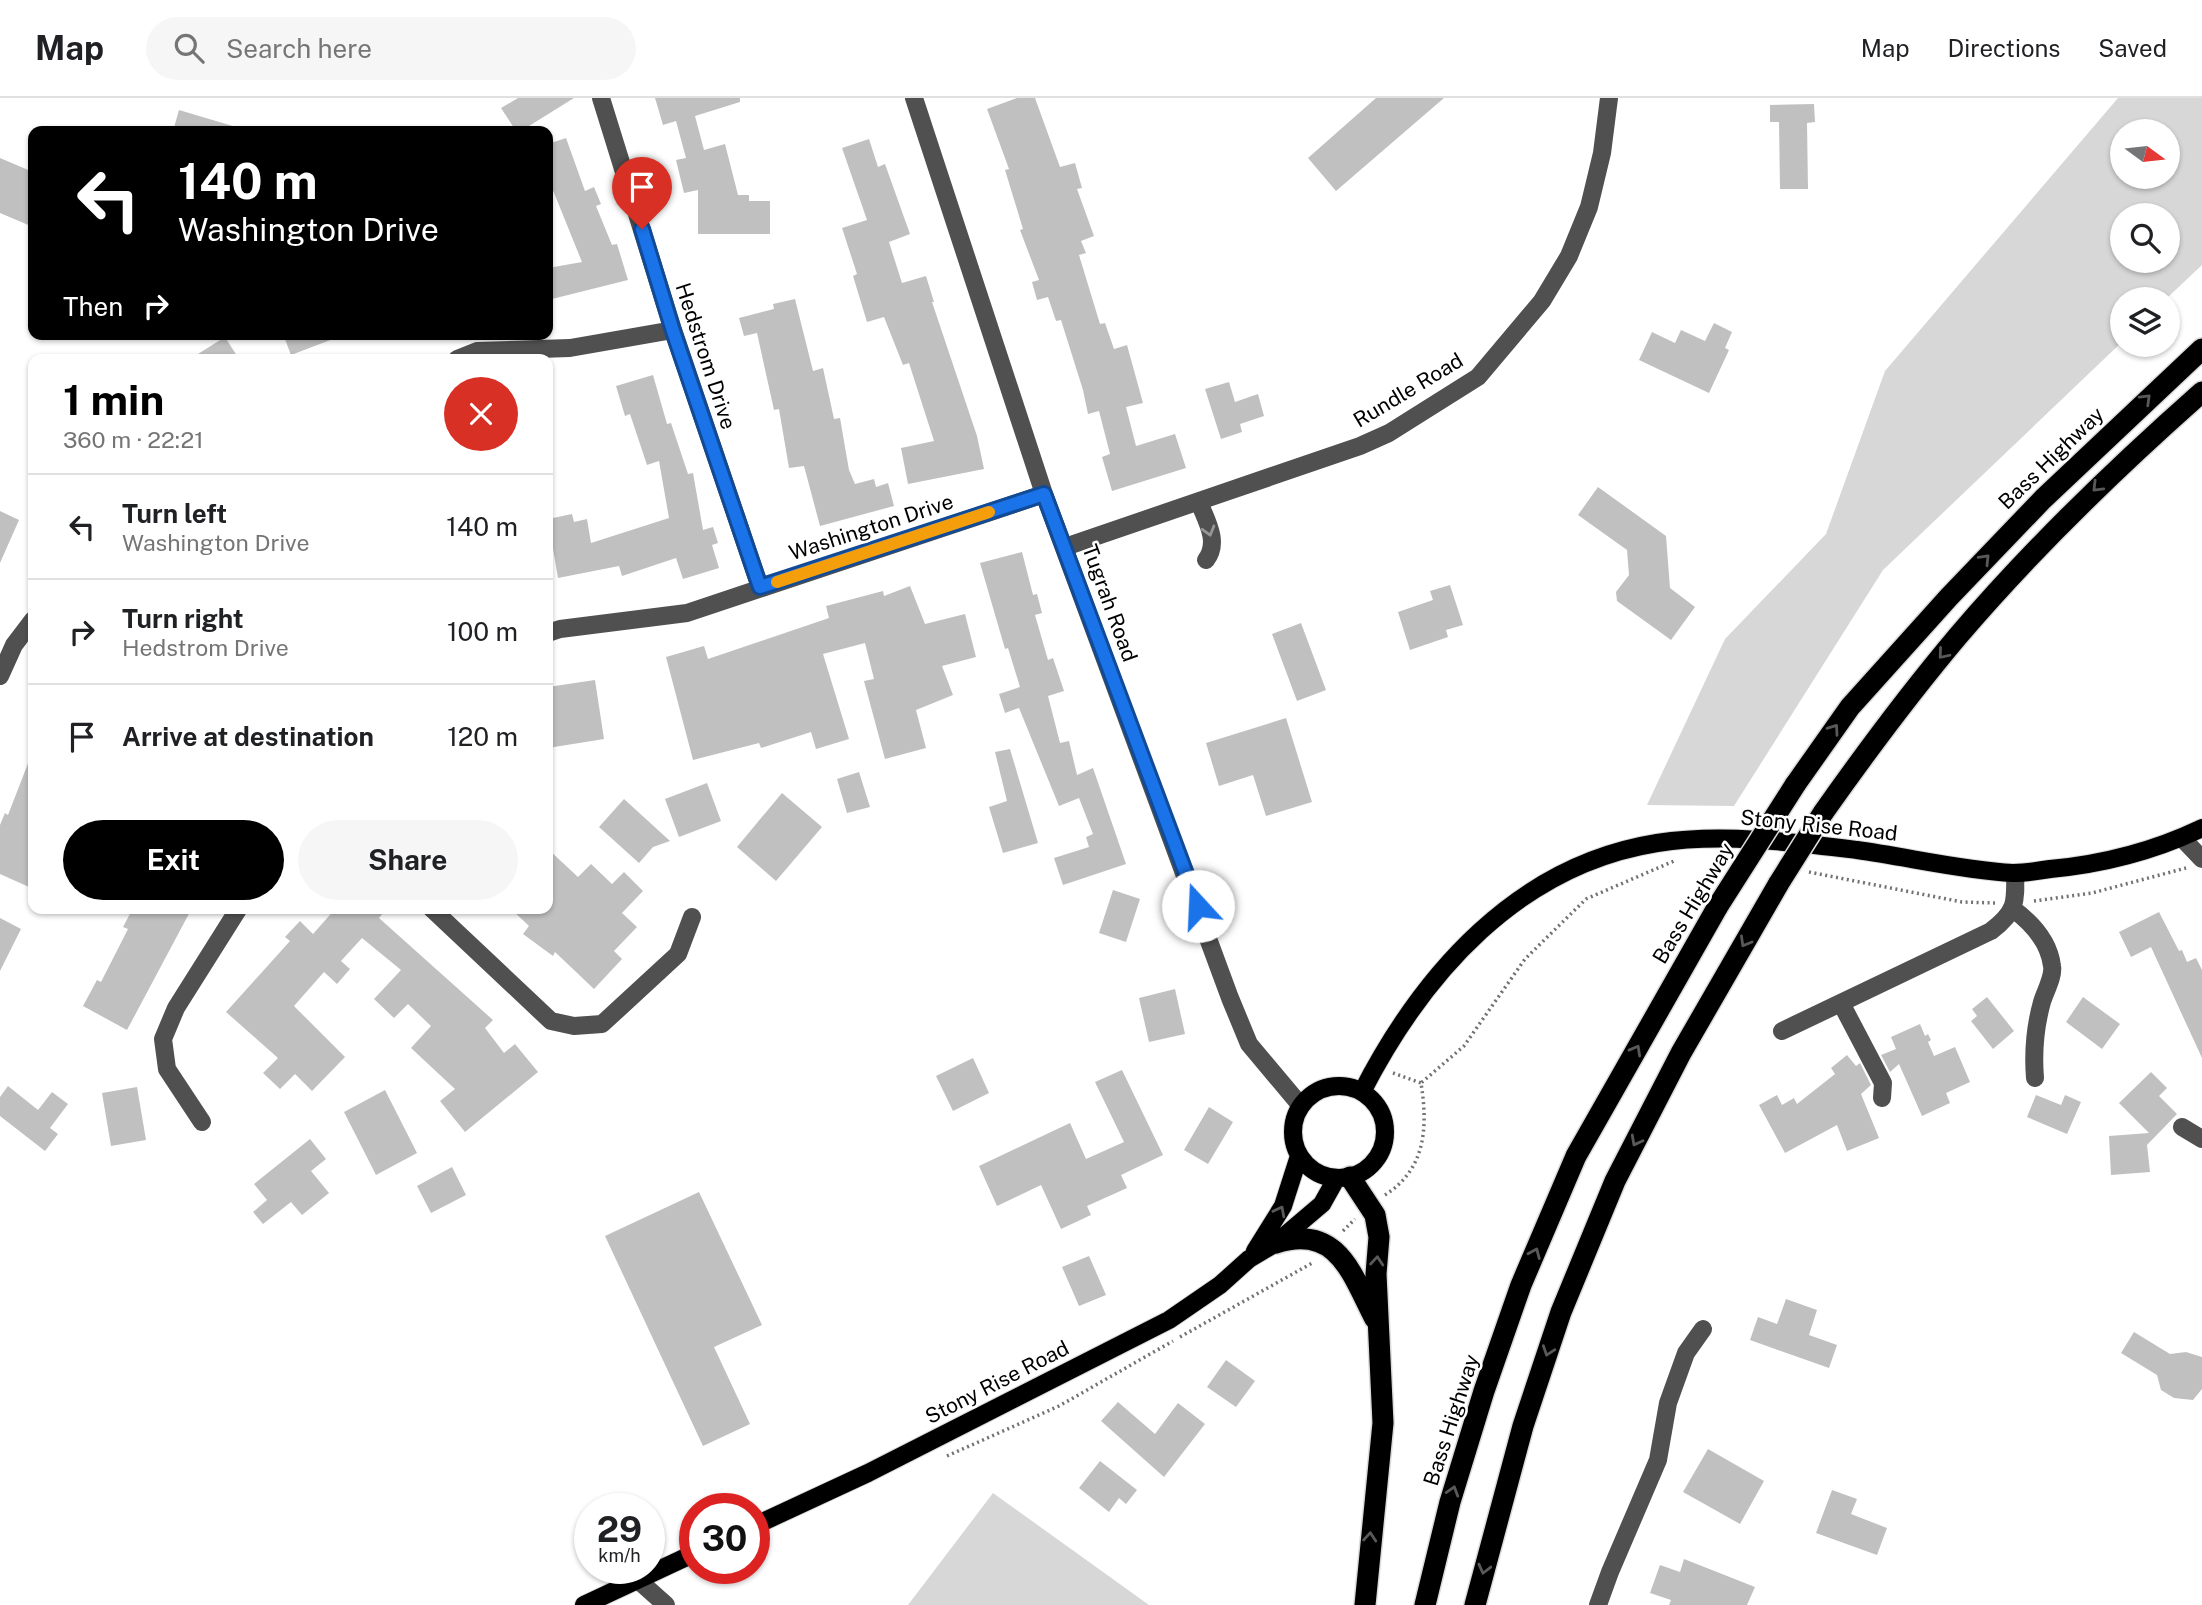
<!DOCTYPE html>
<meta charset="utf-8">
<style>
:root{--surface:#fff;--page:#f6f6f6;--text:#202124;--muted:#757577;--line:#e0e0e0;--accent:#000}
body{margin:0;font-family:"Public Sans",sans-serif;background:var(--page);color:var(--text);height:100vh;display:flex;flex-direction:column;font-size:26px;white-space:nowrap}
*{box-sizing:border-box;margin:0}
p{font-size:23px;color:var(--muted)}
.icon{flex:none;width:38px;height:38px;fill:none;stroke:currentColor;stroke-width:2;stroke-linecap:round;stroke-linejoin:round}
.map{position:relative;flex:1;overflow:hidden}
.details{position:absolute;left:28px;top:256px;width:525px;height:560px;display:flex;flex-direction:column;background:var(--surface);border-radius:14px;box-shadow:0 2px 5px #0004}
.details>*{flex:none}
.hud{position:absolute;left:28px;top:28px;width:525px;height:214px;border-radius:14px;box-shadow:0 2px 5px #0004;background:#000;color:#fff;overflow:hidden}
.needle{width:46px;rotate:105deg}
.fabs{position:absolute;left:2110px;top:21px;display:grid;gap:14px}
.fabs a{display:grid;place-items:center;width:70px;height:70px;border-radius:50%;background:var(--surface);box-shadow:0 2px 5px #0004;font-size:35px}
.speed{position:absolute;left:574px;top:1395px;display:flex;gap:14px;font-size:35px;font-weight:700;text-align:center}
.speed>*{display:grid;place-content:center;width:91px;height:91px;border-radius:50%;background:var(--surface);box-shadow:0 2px 5px #0004;line-height:1}
.speed small{font-size:18px;font-weight:400}
.speed .limit{border:10px solid #d22;background:#fff;color:#111}
.pin{position:absolute;display:grid;place-items:center;width:60px;height:60px;color:#fff;margin:-72px -30px;border-radius:50% 50% 50% 0;rotate:-45deg;box-shadow:0 0 7px #0007}
.pin .icon{rotate:45deg}
.me{position:absolute;width:77px;margin:-38px;rotate:340deg;stroke-linejoin:round;filter:drop-shadow(0 0 5px #0008)}
.turn{display:flex;align-items:center;gap:24px;height:147px;padding:0 35px;font-size:32px}
.turn .icon{width:91px;height:91px;stroke-width:2.5}
.turn b{display:block;font-size:49px;line-height:60px}
.then{display:flex;align-items:center;height:66px;padding:0 35px;background:#0003;gap:14px;font-size:26px}
.round{display:grid;place-items:center;flex:none;width:74px;height:74px;border-radius:37px;background:var(--page)}
.head{display:flex;align-items:center;justify-content:space-between;height:119px;padding:0 35px}
h1{font-size:42px;font-weight:700;line-height:52px;color:var(--accent)}
.cta{display:flex;gap:14px;margin-top:auto;padding:14px 35px}
.cta a{flex:1;height:80px;border-radius:42px;background:var(--accent);color:#fff;font-size:28px;font-weight:700;line-height:80px;text-align:center}
.cta a+a{background:var(--page);color:var(--text)}
ul{padding:0;list-style:none}
li{display:flex;align-items:center;gap:21px;height:105px;padding:0 35px;border-top:2px solid var(--line)}
li div{flex:1}
li b{display:block;font-size:26px}
li em{font-style:normal}
header{display:flex;align-items:center;gap:42px;box-sizing:border-box;height:98px;padding:0 35px;background:var(--surface);border-bottom:2px solid var(--line)}
header strong{font-size:33px}
nav{display:flex;gap:38px;margin-inline-start:auto;font-size:24px}
.search{width:490px;height:63px;background:var(--page);display:flex;align-items:center;gap:18px;box-sizing:border-box;padding:0 24px;border-radius:38px;color:var(--muted);font-size:26px}
.map>svg:first-child{display:block}
.green{fill:#d7d7d7;fill-rule:evenodd}
.building{fill:#c0c0c0}
.lines{fill:none;stroke-linecap:round;stroke-linejoin:round}
.major-casing{stroke:#dbdbdb;stroke-width:20}
.highway-casing{stroke:#dbdbdb;stroke-width:24}
.path{stroke:#727272;stroke-width:3.5;stroke-dasharray:2 3.5;stroke-linecap:butt}
.minor{stroke:#505050;stroke-width:18}
.major{stroke:#000;stroke-width:18}
.highway{stroke:#000;stroke-width:21}
.highway-bridge-casing{stroke:#dbdbdb;stroke-width:24;stroke-linecap:butt}
.highway-bridge{stroke:#000;stroke-width:21}
.oneway{stroke:#595959}
.oneway2{stroke:#969696}
.route-casing{stroke:#114b97;stroke-width:18}
.route{stroke:#1a73e8;stroke-width:12}
.slow{stroke:#f59e0b;stroke-width:12}
.labels{text-anchor:middle;dominant-baseline:central;stroke-width:5;stroke-linejoin:round;paint-order:stroke}
.street-label{font-size:21px;fill:#000;stroke:#fff}
</style>
<header>
<strong>Map</strong>
<div class="search"><svg class="icon" aria-label="search" viewBox="0 0 24 24"><circle cx="10" cy="10" r="6"/><path d="M15 15l6 6"/></svg>Search here</div>
<nav><a>Map</a><a>Directions</a><a>Saved</a></nav>
</header>
<div class="map">
<svg width="2202" height="1507" viewBox="0 0 2202 1507">
<rect width="100%" height="100%" fill="#fff"/>
<path class="green" d="M2118,0H2202V167L2166,201H2123V243L1883,472L1734,708L1647,707L1725,541L1826,436L1885,273ZM2123,33H2168V79H2123ZM2123,117H2168V163H2123Z
M993,1395L1149,1507H908Z"/>
<path class="building" d="M518,0H574L521,33H516L501,10Z
M655,0H740V4L695,18L704,52L725,46L738,97H749V103H770V136H698V92L684,95L676,62L686,60L676,23L663,27Z
M1017,0H1035L1060,69L1075,65L1082,90L1077,91L1094,138L1081,143L1086,155L1079,157L1100,226L1105,225L1114,251L1127,247L1143,305L1126,309L1136,348L1175,336L1186,370L1112,393L1102,359L1110,356L1099,313L1088,316L1083,292L1061,222L1056,223L1048,199L1037,202L1032,184L1039,182L1020,132L1023,131L1005,72L1009,71L987,11Z
M1376,0H1444L1336,93L1308,60Z
M1814,6L1815,24L1807,25L1808,91H1780L1779,24H1770V7Z
M179,12L236,29L235,33H173Z
M566,40L585,93L594,89L601,106L596,108L612,147L617,146L628,182L548,202V170L582,164L548,80V46Z
M869,41L878,69L885,66L910,136L889,144L902,185L926,178L934,204H932L977,338L984,371L908,386L901,350L934,343L909,265L903,267L884,219L867,224L853,178L857,176L842,130L867,122L842,50Z
M0,60L33,74V129L0,115Z
M795,201L813,273L823,270L834,321L840,320L849,372L855,386L874,381L876,389L888,385L894,408L820,428L804,368L789,370L779,311L774,312L757,235L744,238L739,220L774,211L773,206Z
M1714,225L1732,234L1725,250L1729,252L1709,295L1639,262L1652,234L1675,245L1681,232L1705,243Z
M283,236H341V238L291,257Z
M225,239L239,261H190Z
M653,277L667,326L671,325L688,376L693,375L703,432L713,429L718,445L712,447L719,470L683,481L676,460L622,478L619,468L558,480L548,421L572,416L574,424L587,421L591,445L669,420L659,363L647,367L630,316L625,318L616,288Z
M1229,284L1235,304L1258,296L1264,318L1240,326L1242,334L1221,341L1205,291Z
M1598,389L1666,438L1670,490L1695,509L1671,542L1617,503L1616,494L1629,477L1627,452L1578,417Z
M0,413L19,422L0,465Z
M1022,454L1033,497L1037,496L1042,515L1035,517L1048,562L1053,560L1064,593L1048,598L1060,645L1069,643L1077,677L1093,670L1126,766L1063,787L1054,760L1089,749L1086,739L1093,736L1079,700L1059,708L1019,610L1005,615L999,596L1020,589L1008,550L1005,551L980,465Z
M1450,487L1463,527L1446,532L1448,539L1410,552L1398,514L1433,502L1430,493Z
M910,488L925,526L965,516L976,559L942,568L953,597L916,612L926,650L885,661L864,583L874,581L865,545L823,556L849,641L816,651L811,634L761,650L759,645L693,662L666,559L704,548L708,561L829,520L826,508L883,493L884,498Z
M1301,525L1326,592L1297,603L1272,536Z
M595,582L604,641L548,650V589Z
M1286,620L1312,704L1266,718L1253,677L1219,688L1206,645Z
M1010,651L1038,745L1003,755L989,709L1007,703L995,654Z
M32,655L33,779L29,789L0,776V727L5,715L8,717Z
M859,674L870,709L847,715L837,681Z
M707,685L721,723L679,739L665,701Z
M782,695L822,729L776,783L737,749Z
M624,701L670,743L653,749L639,765L599,729Z
M548,751L578,779L591,766L612,786L624,774L643,793L622,815L637,829L614,853L622,861L594,891L555,854L553,858L523,836L529,828L510,810H548Z
M1113,792L1140,801L1126,844L1099,835Z
M133,810H192L127,932L83,908L97,882L101,884L128,831L123,829Z
M336,810H387L379,820L493,922L485,930L504,955L515,946L538,974L465,1034L440,1003L455,991L411,950L431,928L408,906L394,920L374,901L401,872L362,840L341,863L350,871L337,886L324,874L294,908L345,959L312,993L295,976L280,991L263,975L278,960L226,914L290,843L285,839L300,823L313,836Z
M2159,814L2179,853L2182,852L2187,864L2196,860L2202,872V960L2151,849L2131,859L2119,834Z
M0,820L21,831L0,873Z
M1175,891L1185,936L1149,944L1139,900Z
M1987,899L2014,933L1993,951L1971,923L1977,918L1972,911Z
M2083,899L2120,926L2102,951L2066,924Z
M1920,926L1925,938L1928,936L1931,942L1928,944L1934,958L1955,949L1970,984L1946,995L1950,1005L1922,1018L1899,966L1890,974L1881,957L1896,951L1891,939Z
M1847,957L1856,968L1860,965L1871,987L1861,996L1879,1040L1847,1053L1837,1027L1785,1055L1759,1007L1777,997L1782,1007L1794,1000L1797,1006L1835,976L1831,970Z
M973,960L989,995L953,1013L936,978Z
M1122,972L1163,1057L1121,1077L1127,1090L1087,1108L1091,1117L1061,1131L1041,1087L997,1108L979,1068L1070,1025L1086,1061L1124,1044L1095,984Z
M2151,974L2167,990L2159,998L2177,1016L2147,1047L2150,1074L2111,1077L2109,1038L2149,1035L2119,1005Z
M8,988L38,1012L52,994L68,1006L50,1030L58,1036L45,1053L0,1018V999Z
M137,989L146,1042L111,1048L102,995Z
M385,992L417,1055L376,1077L344,1014Z
M2036,997L2061,1007L2065,997L2081,1004L2067,1036L2027,1019Z
M1209,1009L1233,1024L1208,1066L1184,1052Z
M310,1041L326,1061L311,1073L329,1095L302,1117L291,1104L263,1126L253,1114L267,1102L254,1086Z
M452,1069L466,1097L431,1115L417,1088Z
M699,1094L762,1227L714,1249L750,1326L703,1348L605,1138Z
M1089,1158L1106,1197L1079,1208L1062,1169Z
M1786,1201L1817,1212L1809,1237L1837,1247L1829,1270L1750,1242L1758,1219L1777,1226Z
M2134,1234L2170,1256L2186,1254L2202,1259V1291L2193,1302L2174,1300L2161,1292L2157,1277L2121,1255Z
M1226,1262L1255,1283L1236,1309L1207,1289Z
M1118,1304L1155,1336L1178,1305L1205,1326L1164,1379L1101,1323Z
M1708,1351L1764,1383L1740,1426L1683,1394Z
M1100,1363L1137,1392L1126,1406L1119,1400L1109,1414L1079,1390Z
M1832,1392L1857,1401L1851,1416L1887,1430L1877,1457L1816,1435Z
M1684,1461L1755,1489L1747,1507H1669L1671,1502L1650,1495L1660,1467L1680,1474Z"/>
<g class="lines">
<defs>
<path id="major" d="M1293 1034a46 46 0 1 1 92 0a46 46 0 1 1-92 0Z
M1362,994C1423,875 1518,767 1657,745C1721,735 1792,744 1857,752C1908,759 1961,772 2013,775C2025,775 2038,773 2050,771C2103,766 2154,753 2202,730
M1255,1153L1283,1108L1299,1058
M754,1428L868,1375L1169,1222L1220,1187L1249,1161L1276,1145L1322,1106L1336,1081
M584,1507L695,1455"/>
<path id="highway" d="M1795,687L1850,609L1949,499L2043,401L2202,251
M1823,715C1866,654 1910,595 1958,538C2033,450 2116,370 2202,294
M1350,1079L1375,1117L1379,1139L1376,1176L1383,1325L1365,1507
M1276,1145C1338,1125 1352,1177 1375,1221
M1425,1507L1450,1404L1484,1293L1521,1187L1576,1058L1718,808
M1475,1507L1523,1328L1561,1214L1615,1083L1681,955L1779,785"/>
</defs>
<use href="#major" class="major-casing"/>
<use href="#highway" class="highway-casing"/>
<path class="path" d="M1809,774L1962,804L1995,805
M2034,803L2092,795L2186,770
M1393,975L1421,985
M1385,1097C1426,1071 1428,1029 1421,985L1464,948L1525,861L1586,801L1674,763
M1343,1133L1355,1121
M1180,1239L1314,1164
M947,1358L1059,1308L1173,1243"/>
<path class="minor" d="M601,0L673,232L760,489
M914,0L1044,396L1230,900L1249,946L1301,1008
M457,261L477,253L570,250L673,232
M1199,404C1206,422 1220,444 1206,462
M1065,449L1360,348L1389,335L1478,279L1542,203L1569,158L1589,109L1602,55L1609,0
M548,535L560,531L687,515L1044,396
M0,578L14,547L33,522
M2182,740L2202,761
M431,810L551,923L574,928L602,926L678,856L692,819
M2013,811C2032,825 2049,843 2052,868C2054,878 2045,894 2042,904C2035,929 2033,955 2035,980
M1841,905L1883,985L1882,1000
M1782,933L1991,833C2016,814 2016,805 2015,775
M202,1024L167,971L163,941L176,910L239,810
M2182,1029L2202,1041
M638,1482L666,1507
M1598,1507L1610,1474L1658,1362L1668,1305L1686,1255L1703,1231"/>
<use href="#major" class="major"/>
<use href="#highway" class="highway"/>
<defs>
<path id="highway-bridge" d="M1779,785L1823,715
M1718,808L1795,687"/>
</defs>
<use href="#highway-bridge" class="highway-bridge-casing"/>
<use href="#highway-bridge" class="highway-bridge"/>
</g>
<defs><path id="oneway-chevron" d="M-2-3.5L2.5 0L-2 3.5" fill="none" stroke-width="1.6" stroke-linecap="round" stroke-linejoin="round" transform="scale(1.75)"/></defs>
<g class="oneway">
<use href="#oneway-chevron" transform="translate(2146 301) rotate(-44)"/>
<use href="#oneway-chevron" transform="translate(2097 389) rotate(135)"/>
<use href="#oneway-chevron" transform="translate(1985 461) rotate(-46)"/>
<use href="#oneway-chevron" transform="translate(1943 556) rotate(130)"/>
<use href="#oneway-chevron" transform="translate(1834 631) rotate(-55)"/>
<use href="#oneway-chevron" transform="translate(1745 844) rotate(120)"/>
<use href="#oneway-chevron" transform="translate(1636 952) rotate(-61)"/>
<use href="#oneway-chevron" transform="translate(1636 1043) rotate(118)"/>
<use href="#oneway-chevron" transform="translate(1280 1113) rotate(-63)"/>
<use href="#oneway-chevron" transform="translate(1535 1155) rotate(-67)"/>
<use href="#oneway-chevron" transform="translate(1377 1163) rotate(-85)"/>
<use href="#oneway-chevron" transform="translate(1548 1253) rotate(109)"/>
<use href="#oneway-chevron" transform="translate(1453 1393) rotate(-73)"/>
<use href="#oneway-chevron" transform="translate(1370 1439) rotate(-85)"/>
<use href="#oneway-chevron" transform="translate(1484 1471) rotate(104)"/>
</g>
<use class="oneway2" href="#oneway-chevron" transform="translate(1209 433) rotate(74)"/>
<g class="lines">
<defs>
<path id="route" d="M642,131L673,233L760,489L1044,396L1198,808"/>
</defs>
<use href="#route" class="route-casing"/>
<use href="#route" class="route"/>
<path class="slow" d="M777,484L989,414"/>
</g>
<g class="labels">
<g class="street-label">
<text transform="translate(706 258) rotate(72)">Hedstrom Drive</text>
<text transform="translate(1408 292) rotate(-31)">Rundle Road</text>
<text transform="translate(2051 360) rotate(-44)">Bass Highway</text>
<text transform="translate(871 429) rotate(-18)">Washington Drive</text>
<text transform="translate(1110 505) rotate(70)">Tugrah Road</text>
<text transform="translate(1819 727) rotate(6)">Stony Rise Road</text>
<text transform="translate(1693 805) rotate(-59)">Bass Highway</text>
<text transform="translate(997 1284) rotate(-27)">Stony Rise Road</text>
<text transform="translate(1451 1322) rotate(-72)">Bass Highway</text>
</g>
</g>
</svg>
<div class="fabs">
<a><svg class="needle" viewBox="-14 -14 28 28"><path d="M0-13l5 13h-10z" fill="#e53935"/><path d="M0 13l5-13h-10z" fill="#757577"/></svg></a>
<a><svg class="icon" aria-label="search" viewBox="0 0 24 24"><circle cx="10" cy="10" r="6"/><path d="M15 15l6 6"/></svg></a>
<a><svg class="icon" aria-label="layers" viewBox="0 0 24 24"><path d="M12 4l9 5-9 5-9-5zM3 14l9 5 9-5"/></svg></a>
</div>
<div class="speed"><div>29<small>km/h</small></div><div class="limit">30</div></div>
<div class="pin" style="left:642px;top:131px;background:#d93025"><svg class="icon" aria-label="arrive" viewBox="0 0 24 24"><path d="M6 21V4h12l-3 4 3 4H6"/></svg></div>
<svg class="me" style="left:1198px;top:808px" viewBox="-20 -20 40 40"><circle r="19" fill="#fff"/><path d="M0-13L10 11 0 6-10 11z" fill="#1a73e8"/></svg>
<div class="hud">
<div class="turn"><svg class="icon" aria-label="left" viewBox="0 0 24 24"><path d="M17 20v-9H6M10 6l-5 5 5 5"/></svg><div><b>140 m</b>Washington Drive</div></div>
<div class="then">Then<svg class="icon" aria-label="right" viewBox="0 0 24 24"><path d="M7 20v-9h11M14 6l5 5-5 5"/></svg></div>
</div>
<section class="details">
<div class="head"><div><h1>1 min</h1><p>360 m · 22:21</p></div><a class="round" style="background:#d93025;color:#fff"><svg class="icon" aria-label="close" viewBox="0 0 24 24"><path d="M6 6l12 12M18 6L6 18"/></svg></a></div>
<ul>
<li><svg class="icon" aria-label="left" viewBox="0 0 24 24"><path d="M17 20v-9H6M10 6l-5 5 5 5"/></svg><div><b>Turn left</b><p>Washington Drive</p></div><em>140 m</em></li>
<li><svg class="icon" aria-label="right" viewBox="0 0 24 24"><path d="M7 20v-9h11M14 6l5 5-5 5"/></svg><div><b>Turn right</b><p>Hedstrom Drive</p></div><em>100 m</em></li>
<li><svg class="icon" aria-label="arrive" viewBox="0 0 24 24"><path d="M6 21V4h12l-3 4 3 4H6"/></svg><div><b>Arrive at destination</b></div><em>120 m</em></li>
</ul>
<div class="cta"><a>Exit</a><a>Share</a></div>
</section>
</div>
